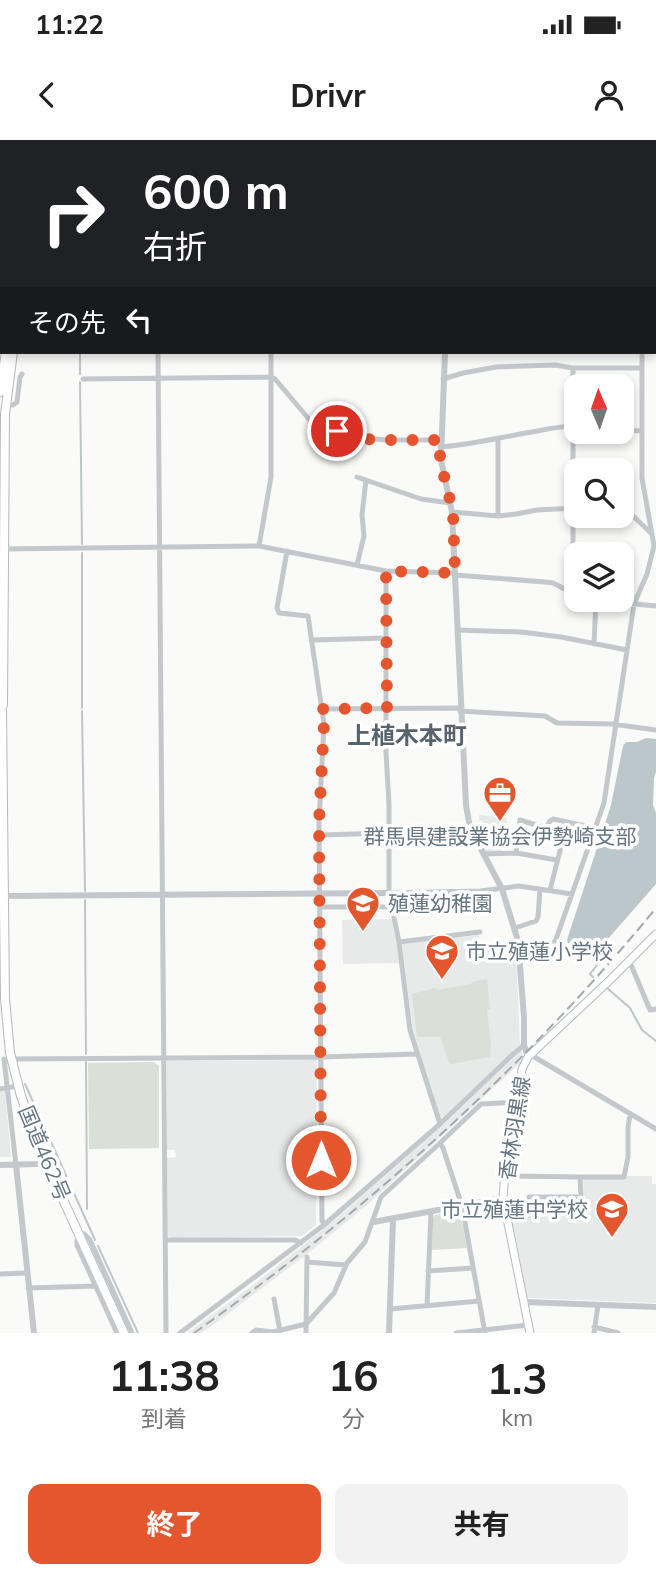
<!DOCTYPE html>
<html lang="ja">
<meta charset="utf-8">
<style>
:root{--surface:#fff;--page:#f2f2f2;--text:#222;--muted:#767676;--accent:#e4572e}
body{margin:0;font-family:Mulish,"Noto Sans JP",sans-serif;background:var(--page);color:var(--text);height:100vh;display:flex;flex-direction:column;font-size:26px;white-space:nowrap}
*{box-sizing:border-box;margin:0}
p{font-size:23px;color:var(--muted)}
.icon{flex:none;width:38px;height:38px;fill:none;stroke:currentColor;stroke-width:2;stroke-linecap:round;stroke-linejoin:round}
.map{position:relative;height:1193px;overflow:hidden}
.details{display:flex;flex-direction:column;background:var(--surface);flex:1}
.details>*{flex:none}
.hud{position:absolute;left:0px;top:0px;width:656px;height:214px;box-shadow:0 4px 10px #0003;background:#202124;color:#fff;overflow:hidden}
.needle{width:46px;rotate:358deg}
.buttons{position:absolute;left:564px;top:234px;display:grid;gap:14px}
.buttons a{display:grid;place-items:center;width:70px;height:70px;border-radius:14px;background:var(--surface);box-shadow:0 4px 10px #0003;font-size:35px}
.pin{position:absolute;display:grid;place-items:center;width:60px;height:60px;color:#fff;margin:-30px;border:4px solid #fff;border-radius:50%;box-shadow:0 2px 7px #0007}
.me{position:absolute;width:77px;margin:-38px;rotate:0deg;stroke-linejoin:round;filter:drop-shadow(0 0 5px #0008)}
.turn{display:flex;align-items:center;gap:24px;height:147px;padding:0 28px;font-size:32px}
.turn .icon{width:91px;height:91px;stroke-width:2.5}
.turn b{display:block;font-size:49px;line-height:60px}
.then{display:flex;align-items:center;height:66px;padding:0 28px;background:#0003;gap:14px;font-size:26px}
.eta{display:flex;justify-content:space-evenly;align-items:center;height:119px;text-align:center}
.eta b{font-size:42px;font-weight:700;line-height:49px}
.action{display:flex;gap:14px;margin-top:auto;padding:14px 28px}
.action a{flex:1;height:80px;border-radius:14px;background:var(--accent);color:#fff;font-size:28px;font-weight:700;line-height:80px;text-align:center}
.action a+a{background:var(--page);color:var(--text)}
.status{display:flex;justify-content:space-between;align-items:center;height:49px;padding:0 35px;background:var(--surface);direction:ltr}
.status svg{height:19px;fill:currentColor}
header{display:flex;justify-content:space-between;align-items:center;height:91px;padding:0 28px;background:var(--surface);font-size:32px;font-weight:700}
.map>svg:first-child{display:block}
.built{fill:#e8e9e9}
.green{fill:#dadfd7}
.water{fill:#bbc7cb}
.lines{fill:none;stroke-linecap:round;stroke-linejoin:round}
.stream{stroke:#bbc7cb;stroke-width:2}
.secondary-casing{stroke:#b3babf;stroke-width:9}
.trunk-casing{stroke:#b4b9bd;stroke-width:10}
.minor{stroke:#c3c8cc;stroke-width:5}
.tertiary{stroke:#c3c8cc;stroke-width:6}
.secondary{stroke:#fff;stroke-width:7}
.trunk{stroke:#fff;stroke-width:8}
.rail{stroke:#a2aab0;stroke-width:2;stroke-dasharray:10 5;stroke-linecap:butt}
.route{stroke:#e4572e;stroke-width:12;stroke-dasharray:0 21.6}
.labels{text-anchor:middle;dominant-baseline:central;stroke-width:7;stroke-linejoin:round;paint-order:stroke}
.poi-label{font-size:21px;fill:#657683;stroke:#fff;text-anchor:start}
.street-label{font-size:21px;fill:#657683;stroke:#fff}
.quarter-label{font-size:24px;font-weight:bold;fill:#57646e;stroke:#fff}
</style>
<div class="status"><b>11:22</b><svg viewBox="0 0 49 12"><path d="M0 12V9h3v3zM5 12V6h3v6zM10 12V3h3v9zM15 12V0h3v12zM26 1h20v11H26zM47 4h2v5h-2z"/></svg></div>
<header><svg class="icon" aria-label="back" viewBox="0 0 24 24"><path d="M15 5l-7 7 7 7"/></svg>Drivr<svg class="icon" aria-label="person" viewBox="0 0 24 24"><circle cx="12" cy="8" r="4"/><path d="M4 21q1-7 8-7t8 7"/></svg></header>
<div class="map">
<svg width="656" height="1193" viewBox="0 0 656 1193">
<rect width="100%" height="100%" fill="#fafaf8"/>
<path class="built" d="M479,675L507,678L502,712L486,713L478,698L480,699L485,697L483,681H479Z
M392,779L400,823L343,824L342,780Z
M479,795L483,810L516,809L520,904L442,979L440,978L413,890L402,804Z
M521,910L524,919L516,927L366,1066L306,1115L220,1180L201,1193H187L257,1142L336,1079L442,986Z
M317,920L316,1085L302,1096L171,1098L168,1096L167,1018L176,1017L175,1010H167V921Z
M5,951L11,1017H0V952Z
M627,1036H652V1044H656V1163L527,1158L512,1078L531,1077V1061L532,1059H584L583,1041L585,1039H625Z"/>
<path class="green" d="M487,839L490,869H487L491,906L490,917L451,924L449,922L440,897H417L412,854L435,848L438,850L471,844L472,842Z
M154,922L159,926V1008L89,1009L88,923Z
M458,1071L460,1072L467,1108L432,1110L433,1078L435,1075Z"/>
<path class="water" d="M646,598L656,599V632L654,638L653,665L656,673V744L599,809L594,811L587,818L568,803L567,800L611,665L623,606L626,602H637Z"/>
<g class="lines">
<path class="stream" d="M146,0V2
M152,2V0
M80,212V234
M80,242L82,404
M82,413V568
M82,571L85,751
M85,760L86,914
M593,821L597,825L590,834L593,837
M607,848L630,868L642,890L656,901
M86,922L87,1069
M25,944L95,1100
M98,1106L138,1193"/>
<defs>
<path id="secondary" d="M530,1193L503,1058L505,1032L522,929L528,917L610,840L656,794"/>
<path id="trunk" d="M77,2V0
M85,2L86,0
M0,252L6,212
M0,561L2,571L5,859L10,913L21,956L40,1009L124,1193
M3,565L5,274L13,212"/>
</defs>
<use href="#secondary" class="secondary-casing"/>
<use href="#trunk" class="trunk-casing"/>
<path class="minor" d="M38,0V2
M259,0L260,2
M534,0L535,2
M629,0L630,2
M346,2L347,0
M654,35H656
M0,58H2
M0,143H2
M0,208L2,209
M158,212L166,1193
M83,239L271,237L275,239L314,285L365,298L386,300H440
M443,239L463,233L496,227L555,225L573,228H642
M6,265H13L17,262L20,237L22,234
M621,290L642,291
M440,307C471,305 501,297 532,292C547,289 561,286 576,286
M357,337L421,359L450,363
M621,371L632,375L652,394
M452,372L498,376L516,374L537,370L576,368
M498,376V298
M259,406L271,337V212
M0,409L259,406L386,431L455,433
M287,411L277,468L279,473L308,476L324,584L319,682L322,1080L324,1085
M357,425L364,396L362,375L366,340
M386,431V612L389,665V753L399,802L410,890L440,984
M455,435L545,442L553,443L576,455
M567,451L573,420V228
M595,460L656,466
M457,490L521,492L561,497L627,510
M311,500L387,498
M594,504L596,461
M322,569L460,568
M460,571L545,576L557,583L612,584L656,590
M320,695L389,693
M516,713L520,680L546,688L550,681L553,679L595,688
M483,714L516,713L557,720
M550,750L567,683
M389,753L480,751L519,746L572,754
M320,767H391
M515,788L536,781L538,777L540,749
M399,802L480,792
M519,809L555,802L604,663L634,464L647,434L654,406L642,338V212
M629,820L650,870L656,869
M531,915L656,989
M4,919L16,1025
M12,919L322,917L417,914
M0,949L18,946
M440,1003L443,1008L462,1066L485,1193
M505,1036L580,1037
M506,1076L529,1075V1057H581L580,1037H624L628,1017V988L630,974
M166,1100H295L301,1103
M307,1122L346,1125
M428,1131L473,1128
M0,1134L27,1133
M28,1148L96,1146
M274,1159L280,1191
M427,1166L431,1072
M390,1169L479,1161
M594,1187L618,1193
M117,1193L77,1105V1101L79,1093L84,1094L90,1100L132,1193
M180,1193L324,1085L440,984L511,916L524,905
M252,1193L256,1190L273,1192L306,1184L334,1153L347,1123L365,1102L381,1057L440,1003L481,964L517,962
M306,1193L307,1117
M456,1193L529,1185
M594,1193L598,1165"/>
<path class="tertiary" d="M458,0V2
M654,134H656
M445,212L441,320L452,372L466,665L470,688L502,749L518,801L524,877V905L528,917
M2,756L389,753
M0,1025L37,1024L46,1022
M16,1025L34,1193
M373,1082L503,1058
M525,1162L656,1167
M389,1193L393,1079"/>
<use href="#secondary" class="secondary"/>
<use href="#trunk" class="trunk"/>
<path class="rail" d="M194,1193C365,1072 523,930 656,768"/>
</g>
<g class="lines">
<path class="route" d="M321,1020L319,682L324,584L321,569L387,568L386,431L455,433L453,372L440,320V300H386L365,299L337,291"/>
</g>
<defs>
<symbol id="office-pin" viewBox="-11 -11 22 30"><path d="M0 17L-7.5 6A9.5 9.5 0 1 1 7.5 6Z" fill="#e4572e" stroke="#fff"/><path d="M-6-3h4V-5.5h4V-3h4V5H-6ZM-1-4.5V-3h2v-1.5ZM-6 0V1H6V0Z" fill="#fff"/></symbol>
<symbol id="school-pin" viewBox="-11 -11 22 30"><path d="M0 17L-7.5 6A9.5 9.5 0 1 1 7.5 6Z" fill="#e4572e" stroke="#fff"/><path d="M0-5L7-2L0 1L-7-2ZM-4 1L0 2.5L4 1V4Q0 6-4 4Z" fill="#fff"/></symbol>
</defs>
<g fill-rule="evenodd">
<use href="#office-pin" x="481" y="634" width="38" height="52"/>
<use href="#school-pin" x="344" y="744" width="38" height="52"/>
<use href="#school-pin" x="423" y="792" width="38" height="52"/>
<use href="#school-pin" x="593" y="1050" width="38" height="52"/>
</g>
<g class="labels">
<g class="poi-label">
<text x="500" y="696" text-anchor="middle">群馬県建設業協会伊勢崎支部</text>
<text x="388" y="763">殖蓮幼稚園</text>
<text x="466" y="811">市立殖蓮小学校</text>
<text x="588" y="1069" text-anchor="end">市立殖蓮中学校</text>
</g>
<g class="street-label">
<text transform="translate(514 988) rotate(-81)">香林羽黒線</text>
<text transform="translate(45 1013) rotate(67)">国道462号</text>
</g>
<g class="quarter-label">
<text x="407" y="595">上植木本町</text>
</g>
</g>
</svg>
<div class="buttons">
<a><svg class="needle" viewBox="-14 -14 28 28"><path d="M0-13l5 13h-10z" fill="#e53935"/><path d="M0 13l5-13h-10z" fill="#767676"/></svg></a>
<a><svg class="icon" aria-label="search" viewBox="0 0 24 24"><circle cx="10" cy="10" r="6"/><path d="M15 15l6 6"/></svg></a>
<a><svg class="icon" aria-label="layers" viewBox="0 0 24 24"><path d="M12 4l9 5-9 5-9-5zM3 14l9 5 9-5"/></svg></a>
</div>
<div class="pin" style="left:337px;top:291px;background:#d93025"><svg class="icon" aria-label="arrive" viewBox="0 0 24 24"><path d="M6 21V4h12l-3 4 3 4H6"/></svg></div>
<svg class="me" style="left:321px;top:1020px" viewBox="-20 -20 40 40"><circle r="17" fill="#e4572e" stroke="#fff" stroke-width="3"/><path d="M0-11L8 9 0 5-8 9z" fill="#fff"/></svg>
<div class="hud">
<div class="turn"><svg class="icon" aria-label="right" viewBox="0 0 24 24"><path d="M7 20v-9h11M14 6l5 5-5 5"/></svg><div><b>600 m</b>右折</div></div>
<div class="then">その先<svg class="icon" aria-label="left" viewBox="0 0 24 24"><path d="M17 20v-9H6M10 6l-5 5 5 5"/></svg></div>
</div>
</div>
<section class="details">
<div class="eta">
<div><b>11:38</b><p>到着</p></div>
<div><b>16</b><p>分</p></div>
<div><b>1.3</b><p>km</p></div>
</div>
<div class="action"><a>終了</a><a>共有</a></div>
</section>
